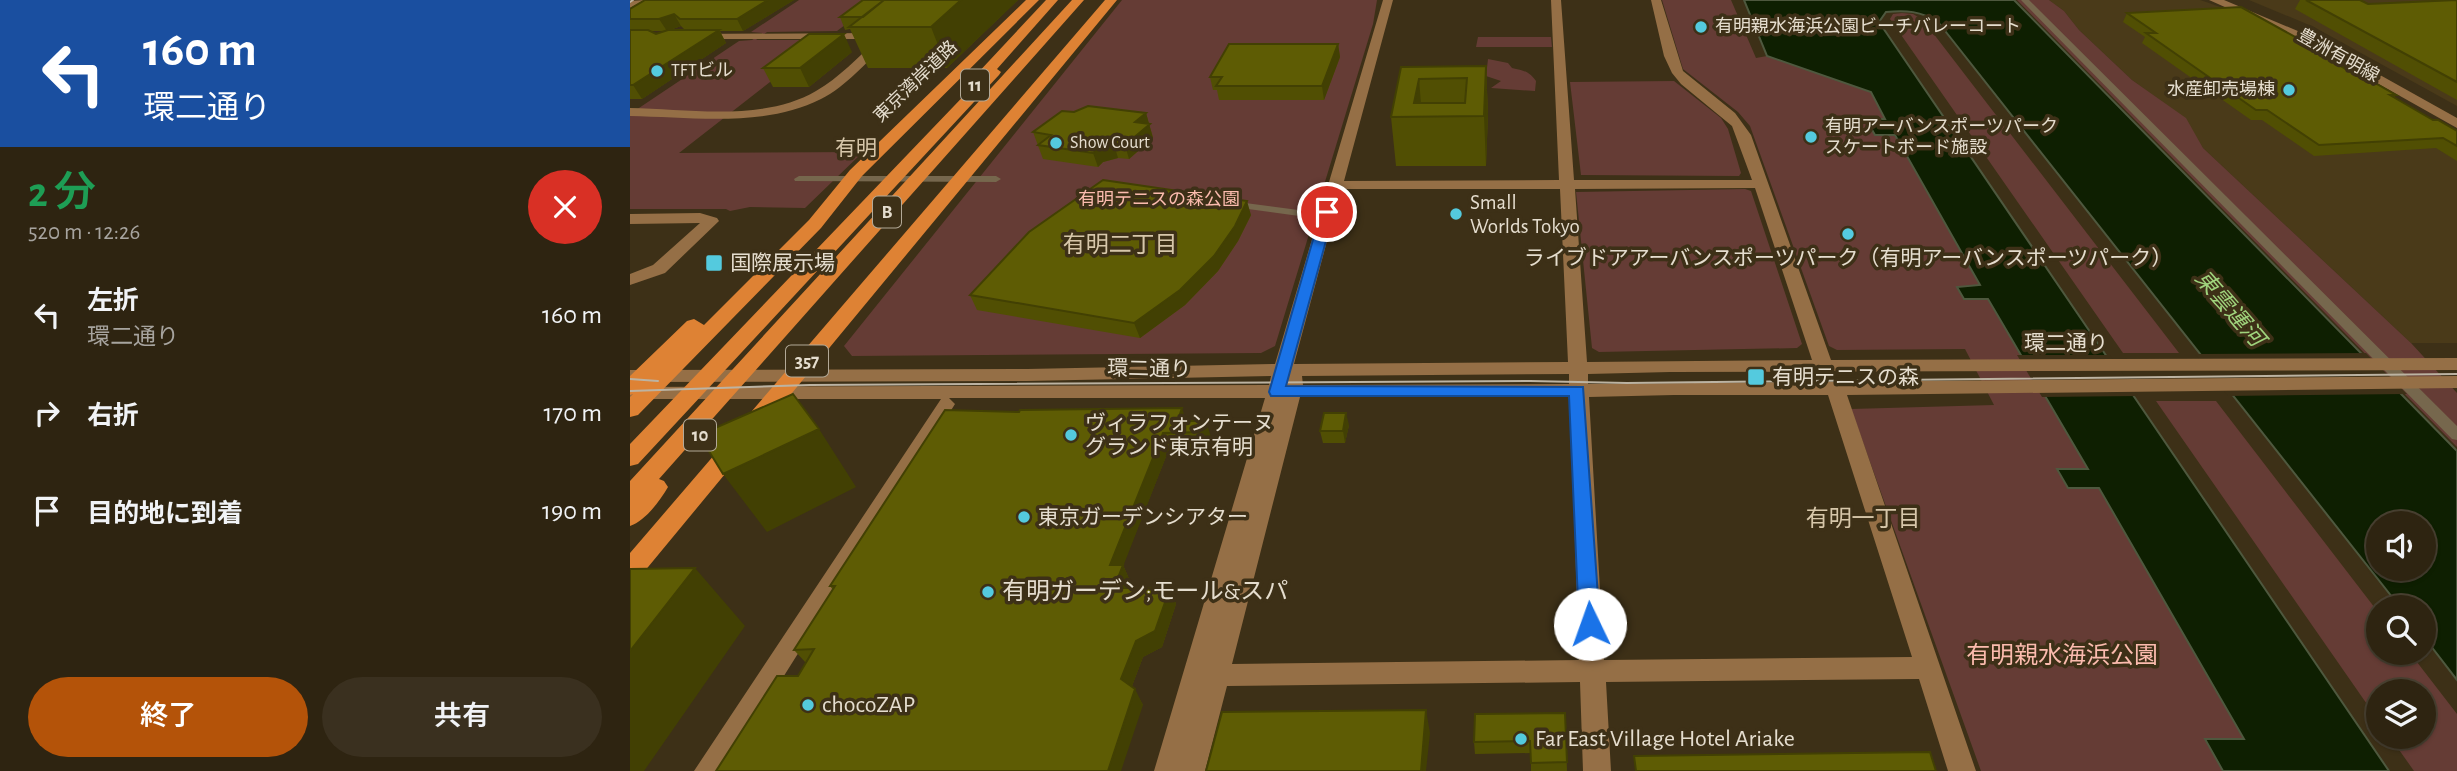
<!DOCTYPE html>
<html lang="ja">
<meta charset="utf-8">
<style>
:root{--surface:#2e2411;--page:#3a301f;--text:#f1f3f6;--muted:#a7a49f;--line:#494131;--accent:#b45309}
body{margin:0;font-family:"Alegreya Sans","Noto Sans JP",sans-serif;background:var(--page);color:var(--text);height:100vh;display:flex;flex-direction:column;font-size:26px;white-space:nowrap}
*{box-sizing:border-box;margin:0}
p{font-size:23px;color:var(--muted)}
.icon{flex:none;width:38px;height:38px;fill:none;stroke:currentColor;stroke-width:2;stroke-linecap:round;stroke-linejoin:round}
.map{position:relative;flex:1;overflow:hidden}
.drawer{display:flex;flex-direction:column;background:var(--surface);width:630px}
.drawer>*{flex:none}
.hud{background:#1a4fa0;color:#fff;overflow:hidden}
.controls{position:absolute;left:1736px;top:511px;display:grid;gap:14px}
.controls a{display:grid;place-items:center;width:70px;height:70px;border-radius:50%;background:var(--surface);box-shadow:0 2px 5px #0004,0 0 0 2px var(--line);font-size:35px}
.pin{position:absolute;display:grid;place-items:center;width:60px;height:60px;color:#fff;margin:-30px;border:4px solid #fff;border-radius:50%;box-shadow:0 2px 7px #0007}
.me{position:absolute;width:77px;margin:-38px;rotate:357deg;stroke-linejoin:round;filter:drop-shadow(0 0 5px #0008)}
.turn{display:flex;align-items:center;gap:24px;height:147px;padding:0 28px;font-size:32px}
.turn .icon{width:91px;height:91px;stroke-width:2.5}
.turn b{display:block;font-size:49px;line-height:60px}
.round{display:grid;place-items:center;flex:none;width:74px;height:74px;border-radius:37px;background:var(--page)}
.head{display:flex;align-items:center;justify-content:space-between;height:119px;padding:0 28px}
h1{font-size:42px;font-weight:600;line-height:52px;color:#1e9e55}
.primary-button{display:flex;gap:14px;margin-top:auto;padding:14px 28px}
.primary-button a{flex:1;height:80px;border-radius:42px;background:var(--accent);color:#fff;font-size:28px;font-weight:600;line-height:80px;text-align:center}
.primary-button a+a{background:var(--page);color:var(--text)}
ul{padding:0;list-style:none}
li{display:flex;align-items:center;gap:21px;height:98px;padding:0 28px}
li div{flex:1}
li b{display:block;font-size:26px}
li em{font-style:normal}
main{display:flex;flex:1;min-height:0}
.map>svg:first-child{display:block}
.built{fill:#4a3a19}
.green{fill:#653c35}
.water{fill:#0e1f01;stroke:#4e583e;stroke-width:2;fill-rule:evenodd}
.pier{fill:#3d3017}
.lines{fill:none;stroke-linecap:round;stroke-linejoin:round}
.street{fill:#76674d;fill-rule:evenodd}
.secondary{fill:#956f46;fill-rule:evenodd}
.highway{fill:#de8234;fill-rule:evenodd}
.tram{stroke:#bcb3a2;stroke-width:2}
.wall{fill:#514f03;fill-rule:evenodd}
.shaded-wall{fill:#424003}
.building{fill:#5e5c04;stroke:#424003;stroke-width:2;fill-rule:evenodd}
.route{fill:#1a73e8;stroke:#114b97;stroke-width:2}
.poi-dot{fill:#54cade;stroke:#3d3017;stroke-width:2.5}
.labels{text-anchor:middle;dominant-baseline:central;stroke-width:7;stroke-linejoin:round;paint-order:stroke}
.far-poi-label{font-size:18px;fill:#e5ddce;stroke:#3d3017;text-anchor:start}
.far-street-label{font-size:18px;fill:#e5ddce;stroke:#3d3017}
.far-park-label{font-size:18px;fill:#fbbbae;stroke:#3d3017}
.shield{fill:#3d3017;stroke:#b3a997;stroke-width:2}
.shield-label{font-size:19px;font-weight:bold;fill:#e5ddce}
.far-quarter-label{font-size:21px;fill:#d7c7aa;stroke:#3d3017}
.poi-label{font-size:21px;fill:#e5ddce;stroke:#3d3017;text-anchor:start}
.street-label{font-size:21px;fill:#e5ddce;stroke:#3d3017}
.neighbourhood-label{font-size:23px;fill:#d7c7aa;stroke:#3d3017}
.water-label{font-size:23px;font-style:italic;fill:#9fd37c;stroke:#3d3017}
.near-poi-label{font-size:24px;fill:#e5ddce;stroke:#3d3017;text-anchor:start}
.near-park-label{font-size:24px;fill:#fbbbae;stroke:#3d3017}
</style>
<main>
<section class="drawer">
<div class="hud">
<div class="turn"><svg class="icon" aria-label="left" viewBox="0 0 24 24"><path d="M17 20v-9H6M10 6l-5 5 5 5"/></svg><div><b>160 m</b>環二通り</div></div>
</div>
<div class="head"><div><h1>2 分</h1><p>520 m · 12:26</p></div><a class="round" style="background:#d93025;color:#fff"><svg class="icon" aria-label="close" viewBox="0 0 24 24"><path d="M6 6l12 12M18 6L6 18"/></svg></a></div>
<ul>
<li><svg class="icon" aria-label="left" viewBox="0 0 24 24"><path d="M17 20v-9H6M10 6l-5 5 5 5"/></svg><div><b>左折</b><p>環二通り</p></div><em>160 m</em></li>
<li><svg class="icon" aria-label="right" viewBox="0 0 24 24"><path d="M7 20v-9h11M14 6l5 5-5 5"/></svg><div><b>右折</b></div><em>170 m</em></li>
<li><svg class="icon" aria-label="arrive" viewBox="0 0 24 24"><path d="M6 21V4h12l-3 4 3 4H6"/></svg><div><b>目的地に到着</b></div><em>190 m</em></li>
</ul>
<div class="primary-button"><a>終了</a><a>共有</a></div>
</section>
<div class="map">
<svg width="1827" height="771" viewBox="0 0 1827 771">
<rect width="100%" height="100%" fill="#3d3017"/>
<path class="built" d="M1419,0H1570L1579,3L1640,25L1677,46L1827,134V343H1781L1573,148L1555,118L1502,80L1449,30L1434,11Z
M1619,0H1827V106L1684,27Z"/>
<path class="green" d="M169,0H248L207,31L137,32L126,40H194L49,153L233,152L175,208L120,207L100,211L96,209H0V114L109,41L122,40L133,33L121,32Z
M492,0H747L743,24L645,346L631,353L222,356L214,346Z
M1032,0H1101L1126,58L1137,56L1241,92L1256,119H1237L1245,135H1265L1459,469H1428L1438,488L1469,487L1614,739H1575L1593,771H1351L1221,409L1364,405L1335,349L1207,350L1199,346L1120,126L1108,112L1053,69Z
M1387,0H1419L1434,11L1449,30L1502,80L1556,118L1573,148L1781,343L1827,393V447Z
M1272,13L1283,14L1293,20L1549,353H1493L1260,19L1263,14Z
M848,37H921L922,47H846Z
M858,59L878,63L882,68C893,71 898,70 906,81L905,91L861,88L871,81L856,76Z
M1044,81L1091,118L1098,129L1111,173L1109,176L951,175L940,82Z
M1115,189L1121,191L1172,344L1167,348L969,352L962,348L946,192Z
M1526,401H1586L1748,612V653H1780L1827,714V771H1784L1760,737H1794V691H1748V720Z"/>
<path class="water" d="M1114,0H1384L1827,451V680L1794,637V607H1770L1308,22C1291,11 1276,10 1256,12L1249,22L1759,771H1593L1575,739H1614L1469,488H1438L1427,469H1458L1358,299H1334L1327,287L1350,285L1265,135H1245L1236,119H1255L1241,92L1137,56ZM1748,523H1794V569H1748Z"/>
<path class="pier" d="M1736,353L1777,394L1598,396L1565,354Z
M1387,355H1480L1508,396L1412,397Z"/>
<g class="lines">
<path class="street" d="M1391,0H1399L1827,426V440L1822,439Z
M169,176H366L371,179L366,182L165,181L164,179Z
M600,201L691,213L697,216L691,219L596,206V202Z"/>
<path class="secondary" d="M15,0L0,8V1Z
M753,0H763L714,181L929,180L921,0H931L944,180H1122L1102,126L1051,84L1042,73L1034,56L1021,0H1031L1053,71L1105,113L1121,135L1201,360L1827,358V370L1040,372L958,374V384L1827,376V388L1217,395L1346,771H1318L1289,679L976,682L981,771H953L950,682L597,686L575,771H524L635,398H319L325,404L94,771H64L311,399H0V387L639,385L641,376L397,381L0,382V370L397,369L645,364ZM1125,188L1182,360L957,362L945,189ZM711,189H930L938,362L664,364ZM939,374V384L673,385L672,376ZM1044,395H1198L1282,657L974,660L959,397ZM670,397H940L949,660L602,664Z
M1579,0H1594L1682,37L1827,118V128L1674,42Z
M247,33L251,34L252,38L257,39V43C236,62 217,86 191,99C134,128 62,117 0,116V108C59,109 133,122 186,91C209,78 228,57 248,39H68L62,36L64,34Z
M70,213L87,218L89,221L35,273L0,285V274L23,265L70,223L0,224V214Z"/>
<path class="highway" d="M396,0H409L232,176L191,228L8,415L0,417V397L3,394L0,395V376L57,321L64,319L74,325L179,220L220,170Z
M416,0H428L367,69L371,72L369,75L8,464L0,466V444L347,82L343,79L345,76Z
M442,0H454L29,479L34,481L38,487C30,501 15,521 0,526V481Z
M475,0H487L9,578L0,581V553Z"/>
<path class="tram" d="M0,2L3,0
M0,379L28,381
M0,391L180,385L900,381L997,383L1827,374"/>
</g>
<path class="wall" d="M164,0L113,31H90L96,43L12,99H0V9ZM51,26L55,30H40ZM20,31H34L26,34Z
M388,0L317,68H238L220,29L215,30L210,17Z
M1670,0H1730L1738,4L1827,0V100L1665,9Z
M1497,13L1715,65L1713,68L1737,82L1766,95L1764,97L1803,120L1827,131V161L1806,148L1684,156L1632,120H1621L1512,43L1515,37L1493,22Z
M708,44L710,57L694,100H589L587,90H583L580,77Z
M222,52L179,87H143L133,68Z
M856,66L858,114L856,166H766L761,117L771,67Z
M444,112L516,113L523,138L499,159L488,158L473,162L468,167L413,159L403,132Z
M621,215L608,241L588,271L555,305L510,338L347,310L340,295Z
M557,421L581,437L577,448L539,449L493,565L500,581L498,588H540L546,604L532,647L513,657L502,686L513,705L168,676L176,663L164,650L203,590L200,586Z
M719,425L715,443H693L690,431Z
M935,713L937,771H901V753L845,754L844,742Z"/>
<path class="shaded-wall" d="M138,0H164L113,31L107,19Z
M331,0H388L317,68L301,27Z
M44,14L51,26L37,31L29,19Z
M89,30L96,43L12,99L3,85Z
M214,34L222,52L179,87L170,68Z
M708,44L710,57L694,100L692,86Z
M856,66L858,114L856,166L854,116Z
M789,79L792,116L784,103Z
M516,113L523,138L499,159L495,145L505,122Z
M484,144L488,158L473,162L468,167L463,153L469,148Z
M617,201L621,215L608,241L588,271L555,305L510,338L504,323Z
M552,408L557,424V433L549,417Z
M716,413L719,425L715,443L713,431Z
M576,421L581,437L577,448L572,432Z
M189,429L226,487L137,532L93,474Z
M533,433L539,449L487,582L480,565Z
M493,565L500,581L491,604L484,588Z
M65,568L115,626L14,771H0V651Z
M540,588L546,604L532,647L513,657L499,694L491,679L506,641Z
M505,689L513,705L491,771H478Z
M796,710L800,733L796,771H791Z"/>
<path class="building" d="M15,0H138L107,19H50L44,14L29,19H0V9Z
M233,0H254L233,17H210Z
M254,0H331L301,27H219Z
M1676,0H1730L1738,4L1827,0V82Z
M1611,7L1696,54L1715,65H1709L1737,82L1745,83L1766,95H1760L1803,120H1808L1827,131V146L1813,138L1689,145L1637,110H1626L1516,33H1526L1497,13Z
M0,30H18L26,34L38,30H89L3,85H0Z
M179,34H214L170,68H133Z
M599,44H708L692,86H586L592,77H580Z
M856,66L854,116L761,117L771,67ZM837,78L835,103H784L789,79Z
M458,106L516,113L505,122L520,124L495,145L484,144L469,148L463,153L408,145L421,135L403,132L432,111L444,112Z
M473,180L617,201L605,226L584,256L550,290L504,323L340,295L399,232Z
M163,394L189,429L93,474L69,435Z
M552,408L549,417H555L553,421H576L572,432L533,433L480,565H493L484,588H540L525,631L506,641L491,679L505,689L478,771H86L147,676H168L184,649L164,650L205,586H200L315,410L389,412L390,410Z
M694,413H716L713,431H690Z
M65,568L0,651V569Z
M796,710L791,771H576L592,712Z
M935,713L937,762L901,763L900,741L844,742L845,714Z
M1300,752L1306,771H1006L1004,756Z"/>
<path class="route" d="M697,208L704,212L656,386L953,387L970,624L967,630L960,632L952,630L949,624L939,396H641L639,392L691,212Z"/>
<g class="poi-dot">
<circle cx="1071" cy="27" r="7"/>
<circle cx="27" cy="71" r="7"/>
<circle cx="1659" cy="90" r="7"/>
<circle cx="1181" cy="137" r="7"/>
<circle cx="426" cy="143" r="7"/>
<circle cx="826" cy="214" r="7"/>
<circle cx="1218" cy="234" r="7"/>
<rect x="75" y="254" width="18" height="18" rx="3.5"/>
<rect x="1117" y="368" width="18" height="18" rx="3.5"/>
<circle cx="441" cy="435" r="7"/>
<circle cx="394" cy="517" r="7"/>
<circle cx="358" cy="592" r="7"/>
<circle cx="178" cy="705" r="7"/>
<circle cx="891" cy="739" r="7"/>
</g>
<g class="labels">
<g class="far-poi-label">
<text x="1085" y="27">有明親水海浜公園ビーチバレーコート</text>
<text x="41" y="71">TFTビル</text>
<text x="1645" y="90" text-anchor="end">水産卸売場棟</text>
<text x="1195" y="127">有明アーバンスポーツパーク<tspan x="1195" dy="21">スケートボード施設</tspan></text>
<text x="440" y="143">Show Court</text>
</g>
<g class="far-street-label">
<text transform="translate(1708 56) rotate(29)">豊洲有明線</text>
<text transform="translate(286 82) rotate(-44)">東京湾岸道路</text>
</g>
<g class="far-park-label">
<text x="529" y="200">有明テニスの森公園</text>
</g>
<g class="shield">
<rect x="331" y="69.5" width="28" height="31" rx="5"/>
<rect x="243" y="196.5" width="28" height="31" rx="5"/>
<rect x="156" y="345.5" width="42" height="31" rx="5"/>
<rect x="54" y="419.5" width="32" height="31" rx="5"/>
</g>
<g class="shield-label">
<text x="345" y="85">11</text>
<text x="257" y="212">B</text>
<text x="177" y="361">357</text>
<text x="70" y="435">10</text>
</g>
<g class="far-quarter-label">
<text x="226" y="148">有明</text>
</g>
<g class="poi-label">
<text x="840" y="202">Small<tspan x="840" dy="24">Worlds Tokyo</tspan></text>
<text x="1218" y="258" text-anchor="middle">ライブドアアーバンスポーツパーク（有明アーバンスポーツパーク）</text>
<text x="100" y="263">国際展示場</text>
<text x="1142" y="377">有明テニスの森</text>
<text x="455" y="423">ヴィラフォンテーヌ<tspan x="455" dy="24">グランド東京有明</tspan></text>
<text x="408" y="517">東京ガーデンシアター</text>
</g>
<g class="street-label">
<text x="1436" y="343">環二通り</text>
<text transform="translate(519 369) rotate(1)">環二通り</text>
</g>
<g class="neighbourhood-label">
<text x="490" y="245">有明二丁目</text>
<text x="1233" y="519">有明一丁目</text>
</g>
<g class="water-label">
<text transform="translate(1599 309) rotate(49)">東雲運河</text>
</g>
<g class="near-poi-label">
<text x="372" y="592">有明ガーデン;モール&amp;スパ</text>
<text x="192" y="705">chocoZAP</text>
<text x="905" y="739">Far East Village Hotel Ariake</text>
</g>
<g class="near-park-label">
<text x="1432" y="656">有明親水海浜公園</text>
</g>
</g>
</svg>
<div class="controls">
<a><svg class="icon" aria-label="sound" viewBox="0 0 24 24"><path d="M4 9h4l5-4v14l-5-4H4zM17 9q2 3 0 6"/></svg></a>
<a><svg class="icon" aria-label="search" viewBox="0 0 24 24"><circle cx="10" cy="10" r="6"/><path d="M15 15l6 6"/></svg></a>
<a><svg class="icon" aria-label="layers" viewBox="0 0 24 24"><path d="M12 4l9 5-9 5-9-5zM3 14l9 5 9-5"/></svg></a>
</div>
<div class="pin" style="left:697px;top:212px;background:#d93025"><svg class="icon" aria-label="arrive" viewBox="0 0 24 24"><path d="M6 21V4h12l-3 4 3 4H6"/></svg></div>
<svg class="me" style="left:960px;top:624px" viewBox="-20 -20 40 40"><circle r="19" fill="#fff"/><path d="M0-13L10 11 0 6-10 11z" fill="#1a73e8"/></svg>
</div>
</main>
